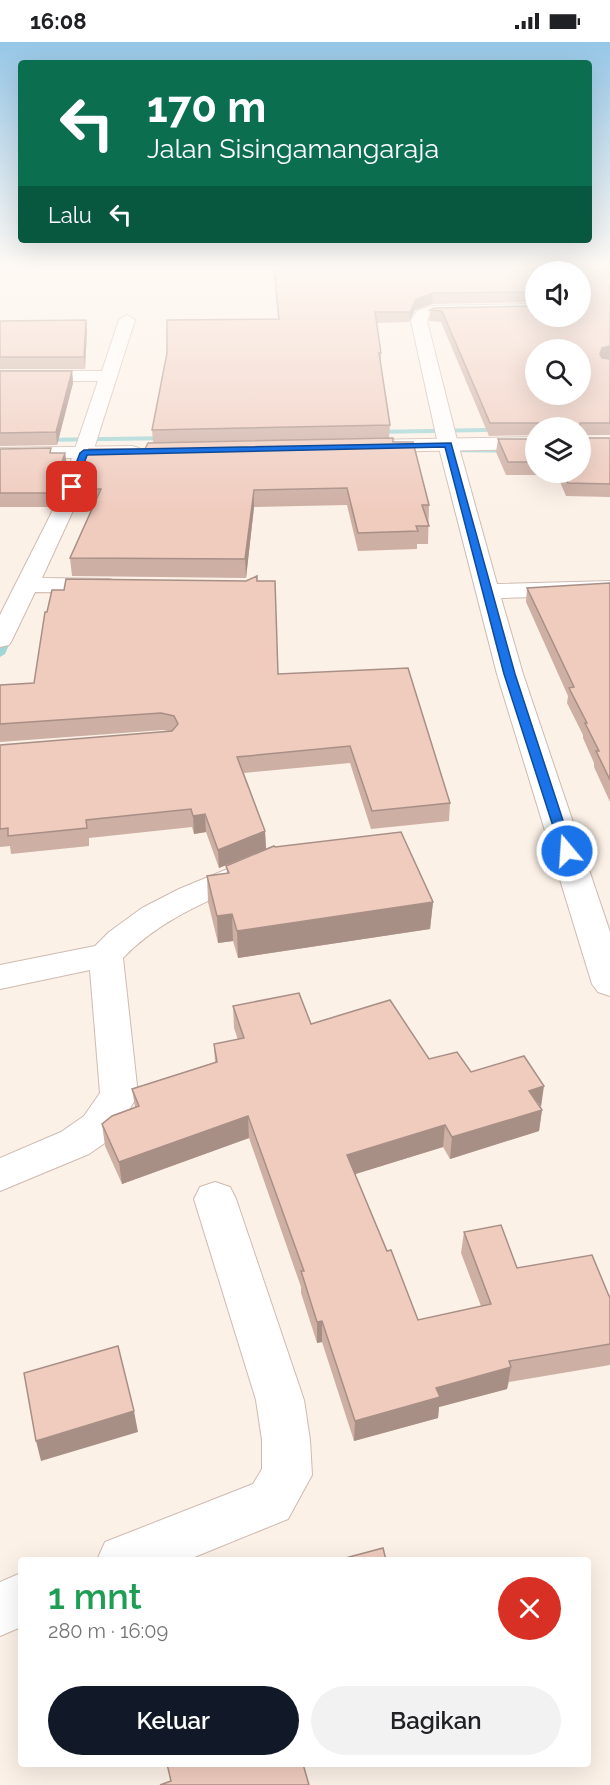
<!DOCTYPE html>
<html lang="id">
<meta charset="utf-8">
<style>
:root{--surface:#fff;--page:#f2f2f2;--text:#202124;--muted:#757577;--accent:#111827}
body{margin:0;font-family:Raleway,sans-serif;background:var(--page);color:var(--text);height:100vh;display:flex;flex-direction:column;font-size:22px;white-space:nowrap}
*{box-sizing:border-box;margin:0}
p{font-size:20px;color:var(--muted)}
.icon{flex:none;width:33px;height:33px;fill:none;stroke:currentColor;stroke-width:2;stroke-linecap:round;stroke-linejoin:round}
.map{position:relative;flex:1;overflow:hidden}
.panel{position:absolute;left:18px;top:1515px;width:573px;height:210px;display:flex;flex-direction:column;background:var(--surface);border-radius:6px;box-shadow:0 6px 24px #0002}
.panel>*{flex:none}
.guide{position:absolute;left:18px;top:18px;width:574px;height:183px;border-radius:6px;box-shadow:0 6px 24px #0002;background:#0b6e4f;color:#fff;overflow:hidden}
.controls{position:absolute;left:525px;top:219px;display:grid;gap:12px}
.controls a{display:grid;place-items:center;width:66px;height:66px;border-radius:50%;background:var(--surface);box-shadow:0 6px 24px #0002;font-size:30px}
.pin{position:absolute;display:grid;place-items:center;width:51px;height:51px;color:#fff;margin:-26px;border-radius:12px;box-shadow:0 3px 9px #0006}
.me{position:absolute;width:66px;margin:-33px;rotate:342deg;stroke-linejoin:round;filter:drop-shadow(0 0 4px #0008)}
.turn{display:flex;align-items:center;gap:21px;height:126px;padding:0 30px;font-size:27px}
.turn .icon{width:78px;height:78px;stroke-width:2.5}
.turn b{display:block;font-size:42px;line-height:51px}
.then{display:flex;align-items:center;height:57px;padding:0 30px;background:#0003;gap:12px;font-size:22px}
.round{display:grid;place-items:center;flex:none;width:63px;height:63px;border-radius:32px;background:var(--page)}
.headline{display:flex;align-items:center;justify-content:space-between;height:102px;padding:0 30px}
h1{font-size:36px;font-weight:600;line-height:45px;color:#1e9e55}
.cta{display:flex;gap:12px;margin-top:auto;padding:12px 30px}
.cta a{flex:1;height:69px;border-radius:36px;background:var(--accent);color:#fff;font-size:24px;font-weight:600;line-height:69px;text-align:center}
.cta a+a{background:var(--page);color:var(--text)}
.status{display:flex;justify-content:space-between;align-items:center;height:42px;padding:0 30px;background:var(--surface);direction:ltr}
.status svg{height:16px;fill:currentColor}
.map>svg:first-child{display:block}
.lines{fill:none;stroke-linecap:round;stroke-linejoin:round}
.stream{fill:#a2d5d6;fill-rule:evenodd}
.street-casing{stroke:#cfbab0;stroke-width:2}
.secondary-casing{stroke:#d2b9ae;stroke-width:2}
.street{fill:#fff;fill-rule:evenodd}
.secondary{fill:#fff;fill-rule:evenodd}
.wall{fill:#ceafa4}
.shaded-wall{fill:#a88f86}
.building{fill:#f0ccbf;stroke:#a88f86;stroke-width:1.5;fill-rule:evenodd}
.route{fill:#1a73e8;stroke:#114b97;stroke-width:1.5}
</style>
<div class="status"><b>16:08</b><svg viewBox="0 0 49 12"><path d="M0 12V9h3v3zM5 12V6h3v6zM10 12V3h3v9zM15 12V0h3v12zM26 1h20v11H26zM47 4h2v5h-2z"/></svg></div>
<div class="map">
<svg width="610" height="1743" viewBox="0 0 610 1743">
<rect width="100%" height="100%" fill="#fcf1e7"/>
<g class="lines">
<path class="stream" d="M536,385L539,386H536V389L373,392L369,390L373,388Z
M171,394H174V398L40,400L36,398L40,396Z
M445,406L536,407V411L448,410H445Z
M10,586L15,589L5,612L0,615V600L6,587Z"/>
<defs>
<path id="street" d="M536,262V272L433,274L428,275L427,279L458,402L497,542L610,539V553L501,556L523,632L610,890V954L598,950L592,942L497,632L438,402L411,279L417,269L432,264Z
M127,273L135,278L77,460L42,536L109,537L117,539L121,544L117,549L109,551L35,550L12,598L9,603L0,605V573L57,460L98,339H0V329H102L119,278Z
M247,819L258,822L263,829L258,836C210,858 160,877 123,916L138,1053L112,1096L89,1112L0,1149V1116L61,1090L84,1074L100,1051L90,928L0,947V923L95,904L109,890L142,866L179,847Z
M215,1140L230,1145L236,1157L304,1358L310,1398L312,1433L288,1477L187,1518H97L105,1500L253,1442L262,1427V1398L256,1358L194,1157L200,1145Z
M21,1531V1585L0,1594V1540Z"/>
<path id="secondary" d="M536,395V407L369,410L362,408L359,404L362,400L369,398Z
M132,404L139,406L142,410L139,414L0,418V406Z"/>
</defs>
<use href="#street" class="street-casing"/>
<use href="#secondary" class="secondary-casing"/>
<use href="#street" class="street"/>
<use href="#secondary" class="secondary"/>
</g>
<path class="wall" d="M273,223H610L606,316L610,317V393H580V386H536V393L489,394L441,280L429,279L430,268L580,274L536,230V260L432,262L415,268L409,280L376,281L381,311V322L390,383L389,396L393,400L429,463L428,502H417V507L358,509L347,463L254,465L246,536L72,534L70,516L93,464H77L75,447L145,407L153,400L152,388L278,277Z
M86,278L87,289L85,327H0V279Z
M0,329H72L73,341L57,403L0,404Z
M610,396V455L566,454L558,435H553L552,433H506L496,410L498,397H536V430H580Z
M0,407L52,411H65L67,424L52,465H0Z
M257,539L278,632L450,761L449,779L371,787L350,721L244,731L265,789L266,807L219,826L206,790L194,792L192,785L89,796V804L11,812L10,804L0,805V703L169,689L163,688L0,700V643L34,641Z
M610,541V760L594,725V721L583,696V693L567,661L568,654L526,560L527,546Z
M275,805L433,860L430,887L238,916L233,899L218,901L208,860L207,834L227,831L226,824Z
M233,964L311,982L471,1030L541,1065L542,1068L539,1089L450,1117L443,1105L355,1132L387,1209L418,1278L481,1264L461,1211L464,1190L517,1226L610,1254V1323L509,1340L507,1347L439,1365L438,1376L354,1399L322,1300L317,1301L301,1251V1245L249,1096L122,1142L105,1104L102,1082L135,1065L132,1047L215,1020L214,1002L238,998L234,986Z"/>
<path class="shaded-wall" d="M433,251L432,262L415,268L409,280L410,270L416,257Z
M86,278L87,289L85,327L84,315Z
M610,304V316L600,317V312L602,306Z
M72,329L73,341L57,403L56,390Z
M65,411L67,424L52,465L51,451Z
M254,448V465L246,536L245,517Z
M205,772L206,790L194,792L193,774Z
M265,789L266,807L219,826L218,808Z
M433,860L430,887L238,916L237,889Z
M232,872L233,899L218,901L217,874Z
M544,1044L541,1065L529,1049Z
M542,1068L539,1089L450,1117L452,1095Z
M248,1074L249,1096L122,1142L119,1120Z
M445,1083L443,1105L346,1135L347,1113Z
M322,1279V1300L317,1301V1280Z
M511,1325L507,1347L439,1365L438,1376L354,1399L355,1379L436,1346Z
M134,1369L138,1390L41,1419L36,1399Z"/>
<path class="building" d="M274,223H610V304L602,306L600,312L602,316L610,317V381H580V386H539V381H490L442,269L430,268L434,266L536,264V274H580V230H536V250L433,251L416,257L410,270H375L381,311H379L390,383L152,388L167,311V278L279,277ZM536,308H580V352H536Z
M86,278L84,315H0V279Z
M0,329H72L56,390L0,391Z
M393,396V400H413L429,463H422L429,484H416L418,489L358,491L347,446L254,448L245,517L70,516L101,447H75L89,407H145L148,401Z
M580,396H610V442L568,441L563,430H580Z
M498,397H536V420H508Z
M51,406L50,411H65L51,451H0V407Z
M257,534V539H275L278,632L408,626L450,761L372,769L350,704L237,715L265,789L218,808L205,772L193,774L191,767L86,778L87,786L8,794V786L0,787V703L172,689L178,682L174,674L161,671L0,682V643L34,641L45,570H47L52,548H64L66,537L246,539Z
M610,541V738L596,709H599L585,681H587L569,646L574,645L527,546Z
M401,790L433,860L237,889L232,872L217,874L207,834L229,831L226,824L274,804L275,805Z
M299,951L311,982L390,958L429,1017L457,1010L471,1030L524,1014L544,1044L529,1049L542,1068L452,1095L445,1083L347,1113L387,1209L391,1208L418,1278L491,1262L464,1190L501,1183L517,1226L592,1213L609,1254H610V1302L509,1319L511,1325L436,1346L440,1355L355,1379L322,1279L317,1280L301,1229H304L248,1074L119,1120L102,1082L112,1074L139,1064L132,1047L217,1020L214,1002L244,996L233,964Z
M118,1304L134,1369L36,1399L24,1331Z
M383,1506L386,1518H338Z
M167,1722H272V1724L278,1722H303L309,1743H160L171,1739Z"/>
<linearGradient id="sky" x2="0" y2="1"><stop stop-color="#96c7e7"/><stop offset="0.48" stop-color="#fef9f4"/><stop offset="1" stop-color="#fef9f4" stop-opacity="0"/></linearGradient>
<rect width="610" height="467" fill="url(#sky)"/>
<path class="route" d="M451,401L515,632L573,809L572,812L567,813L561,809L504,632L445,405L87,413L76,445L72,447L67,445L80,411L84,408Z"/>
</svg>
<div class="controls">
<a><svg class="icon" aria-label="sound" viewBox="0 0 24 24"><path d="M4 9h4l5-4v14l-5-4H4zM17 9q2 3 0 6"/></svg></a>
<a><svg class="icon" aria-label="search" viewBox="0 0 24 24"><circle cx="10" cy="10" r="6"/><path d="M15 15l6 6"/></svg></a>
<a><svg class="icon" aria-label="layers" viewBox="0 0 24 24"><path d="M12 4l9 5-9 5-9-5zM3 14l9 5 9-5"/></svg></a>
</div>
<div class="pin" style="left:72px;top:445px;background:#d93025"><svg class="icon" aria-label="arrive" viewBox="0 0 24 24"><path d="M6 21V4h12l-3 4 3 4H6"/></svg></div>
<svg class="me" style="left:567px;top:809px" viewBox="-20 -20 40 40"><circle r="17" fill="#1a73e8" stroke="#fff" stroke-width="3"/><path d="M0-11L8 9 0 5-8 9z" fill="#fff"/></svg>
<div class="guide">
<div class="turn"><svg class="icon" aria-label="left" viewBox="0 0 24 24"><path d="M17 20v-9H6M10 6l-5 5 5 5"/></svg><div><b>170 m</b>Jalan Sisingamangaraja</div></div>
<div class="then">Lalu<svg class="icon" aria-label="left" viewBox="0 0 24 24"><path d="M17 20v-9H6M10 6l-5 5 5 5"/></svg></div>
</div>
<section class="panel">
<div class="headline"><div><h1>1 mnt</h1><p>280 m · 16:09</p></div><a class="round" style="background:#d93025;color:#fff"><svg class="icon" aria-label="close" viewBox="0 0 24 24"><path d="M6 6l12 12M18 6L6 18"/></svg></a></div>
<div class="cta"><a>Keluar</a><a>Bagikan</a></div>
</section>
</div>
